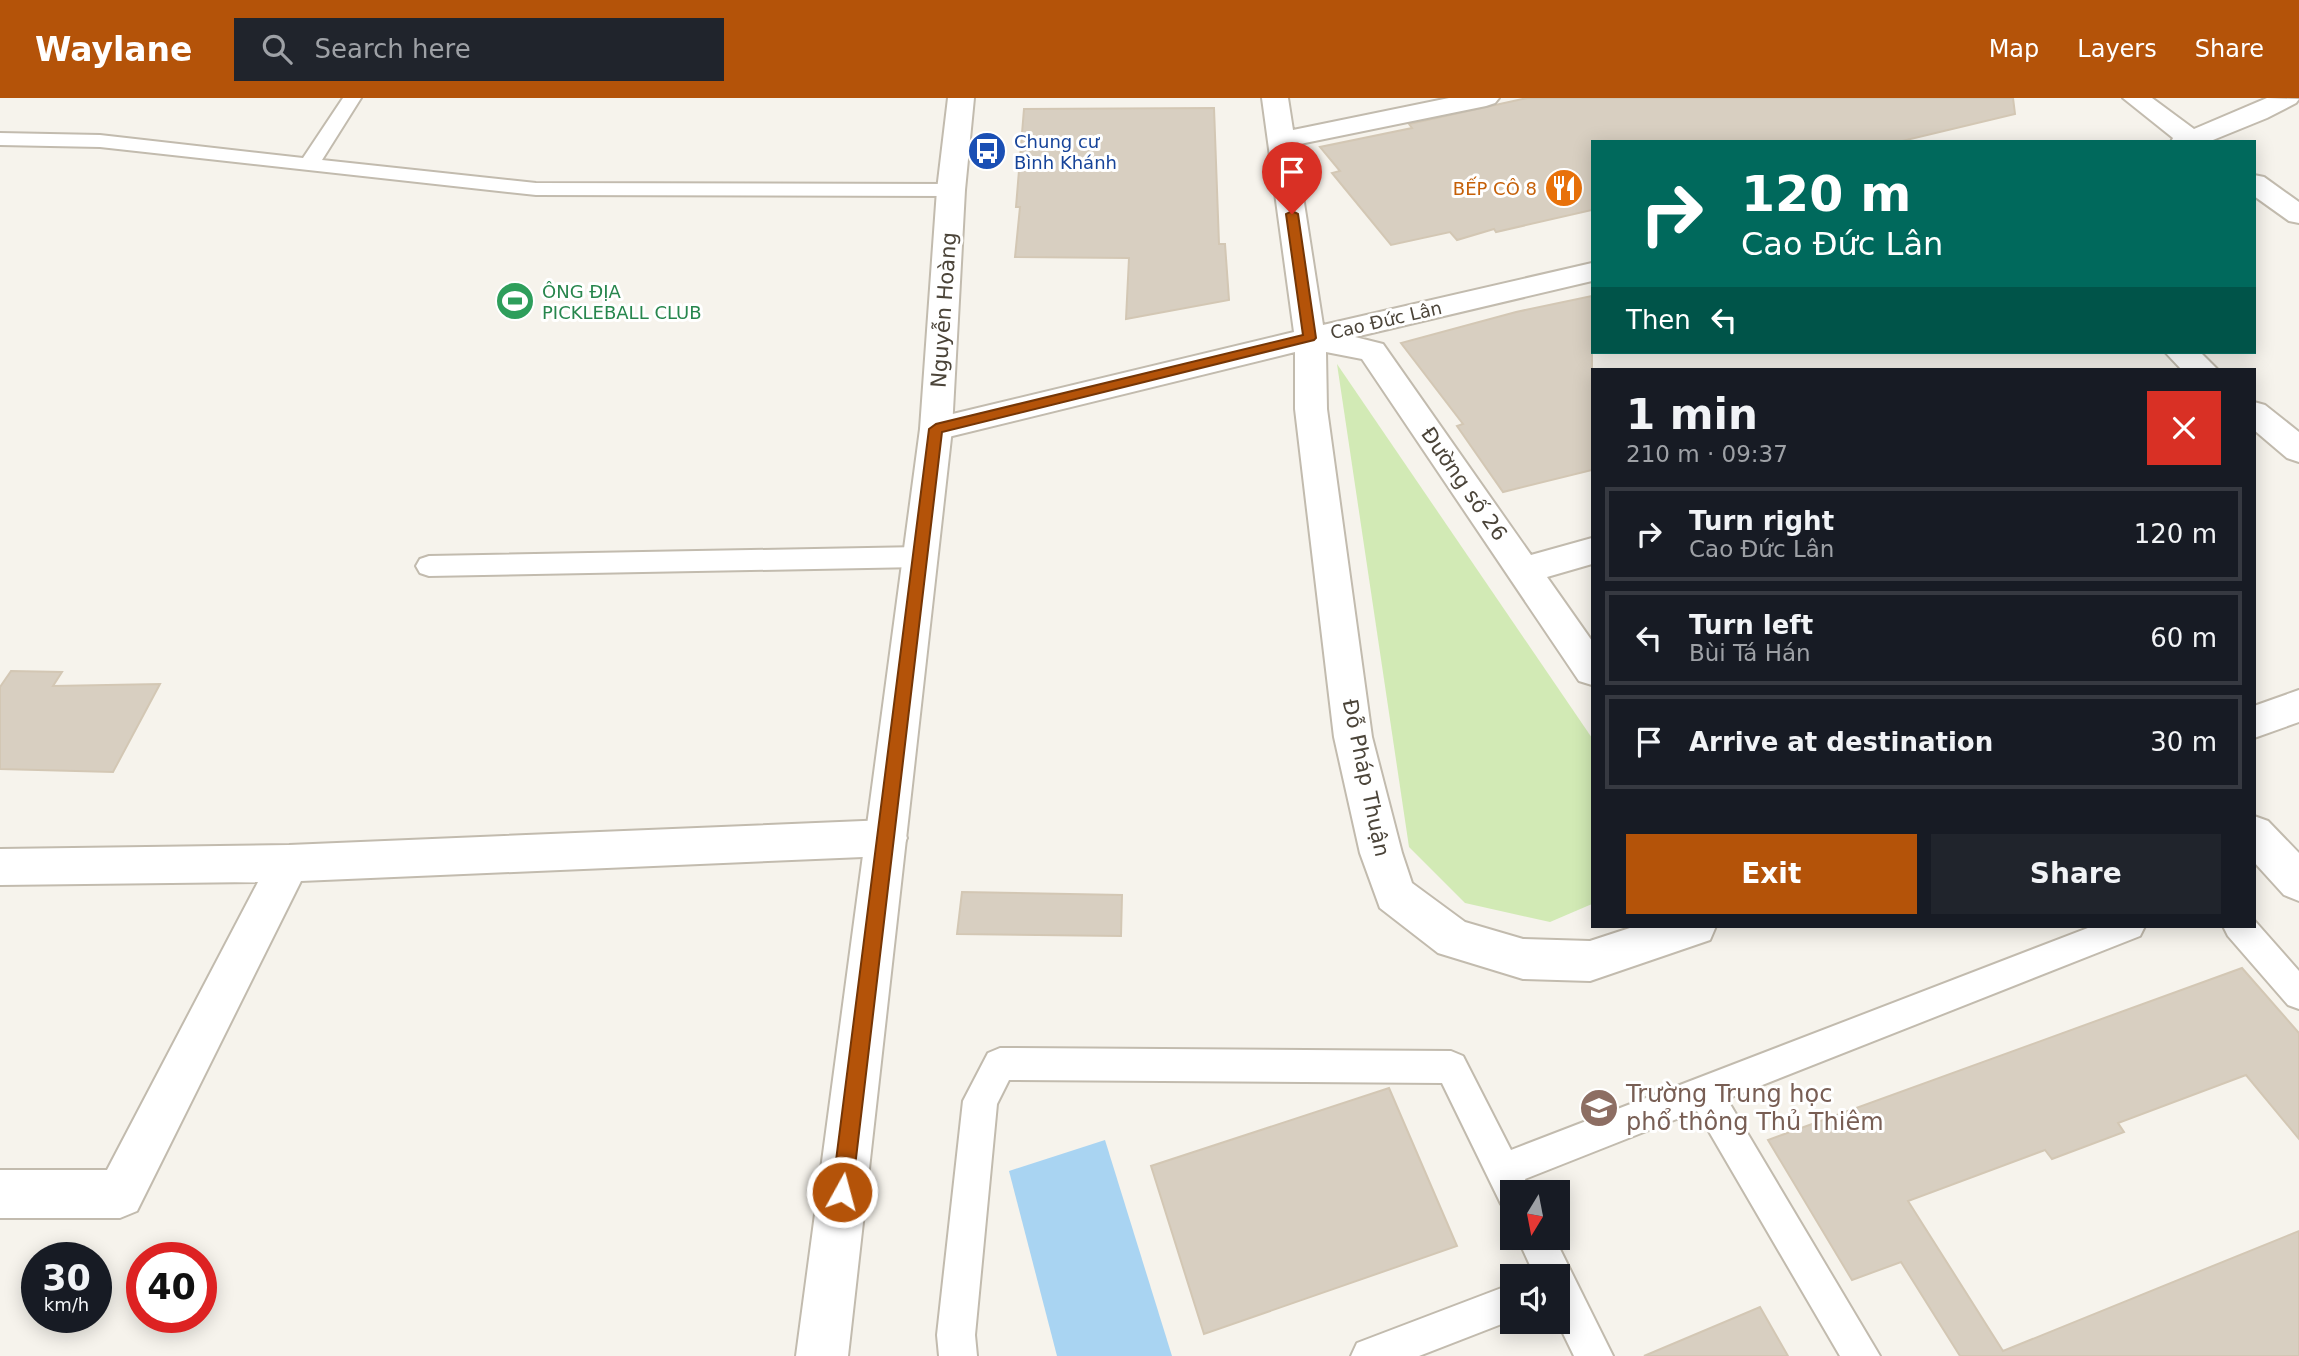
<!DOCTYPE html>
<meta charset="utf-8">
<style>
:root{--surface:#171b24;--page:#20242c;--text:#f1f3f6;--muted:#9ea1a6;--line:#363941;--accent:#b45309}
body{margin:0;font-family:"DejaVu Sans",sans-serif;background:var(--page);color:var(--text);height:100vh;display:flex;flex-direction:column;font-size:26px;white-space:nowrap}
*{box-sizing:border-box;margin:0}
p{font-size:23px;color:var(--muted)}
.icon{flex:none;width:38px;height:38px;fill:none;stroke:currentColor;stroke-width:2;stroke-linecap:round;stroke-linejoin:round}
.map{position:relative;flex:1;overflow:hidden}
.panel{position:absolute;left:1591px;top:270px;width:665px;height:560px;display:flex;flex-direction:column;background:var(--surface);border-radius:0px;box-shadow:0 4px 18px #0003}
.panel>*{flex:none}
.top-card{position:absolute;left:1591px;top:42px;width:665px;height:214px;border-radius:0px;box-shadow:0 4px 18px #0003;background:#00695c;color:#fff;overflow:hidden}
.needle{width:46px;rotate:190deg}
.controls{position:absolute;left:1500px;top:1082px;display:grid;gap:14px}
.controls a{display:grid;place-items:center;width:70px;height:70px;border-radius:0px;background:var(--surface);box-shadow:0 4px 18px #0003;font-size:35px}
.speed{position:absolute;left:21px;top:1144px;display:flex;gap:14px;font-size:35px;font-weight:700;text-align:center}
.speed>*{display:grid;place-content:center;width:91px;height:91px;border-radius:50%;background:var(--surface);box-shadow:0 4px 18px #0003;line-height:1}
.speed small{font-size:18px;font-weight:400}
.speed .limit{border:10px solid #d22;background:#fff;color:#111}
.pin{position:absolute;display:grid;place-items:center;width:60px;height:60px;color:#fff;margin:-72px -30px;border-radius:50% 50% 50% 0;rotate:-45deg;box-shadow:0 0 7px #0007}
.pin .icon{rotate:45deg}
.me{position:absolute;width:77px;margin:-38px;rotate:7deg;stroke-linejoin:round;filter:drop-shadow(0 0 5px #0008)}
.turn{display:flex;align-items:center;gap:24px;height:147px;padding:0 35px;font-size:32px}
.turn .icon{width:91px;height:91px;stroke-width:2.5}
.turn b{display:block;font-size:49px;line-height:60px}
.then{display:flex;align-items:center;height:66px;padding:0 35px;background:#0003;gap:14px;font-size:26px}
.round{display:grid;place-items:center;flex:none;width:74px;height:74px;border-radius:0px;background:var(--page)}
.head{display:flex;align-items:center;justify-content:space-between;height:119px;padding:0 35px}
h1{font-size:42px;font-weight:700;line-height:52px}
.action{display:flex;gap:14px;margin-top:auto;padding:14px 35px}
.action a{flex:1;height:80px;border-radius:0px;background:var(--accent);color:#fff;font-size:28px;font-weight:700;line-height:80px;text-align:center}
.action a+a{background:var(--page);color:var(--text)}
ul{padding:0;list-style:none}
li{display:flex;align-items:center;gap:21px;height:94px;margin:0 14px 10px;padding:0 21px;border:4px solid var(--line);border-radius:0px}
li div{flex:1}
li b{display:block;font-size:26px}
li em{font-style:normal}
header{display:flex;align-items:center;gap:42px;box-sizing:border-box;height:98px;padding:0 35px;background:var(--accent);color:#fff}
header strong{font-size:33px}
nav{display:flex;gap:38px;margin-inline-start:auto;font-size:24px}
.search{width:490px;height:63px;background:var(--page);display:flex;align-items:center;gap:18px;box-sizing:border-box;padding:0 24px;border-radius:0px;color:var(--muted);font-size:26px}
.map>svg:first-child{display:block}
.green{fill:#d2eab5}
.water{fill:#a9d4f2}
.building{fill:#d8cfc1;stroke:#d3c7b4;stroke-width:2}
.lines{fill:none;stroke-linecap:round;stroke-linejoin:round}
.service-casing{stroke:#c2bbae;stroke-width:4}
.minor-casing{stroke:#c2bbae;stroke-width:4}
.tertiary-casing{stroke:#c2bbae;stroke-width:4}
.service{fill:#fff;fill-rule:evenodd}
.minor{fill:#fff;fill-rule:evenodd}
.tertiary{fill:#fff;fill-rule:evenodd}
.route{fill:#b45309;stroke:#753606;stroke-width:2}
.labels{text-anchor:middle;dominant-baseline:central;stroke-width:6;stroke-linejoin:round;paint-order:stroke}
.far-transit-label{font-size:18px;fill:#164399;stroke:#fff;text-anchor:start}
.far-food-label{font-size:18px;fill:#c56008;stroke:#fff;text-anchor:end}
.far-leisure-label{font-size:18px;fill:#27864d;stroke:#fff;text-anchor:start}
.far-street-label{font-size:18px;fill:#4b4439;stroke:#fff}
.street-label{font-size:21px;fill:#4b4439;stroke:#fff}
.near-education-label{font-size:24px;fill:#785e54;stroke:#fff;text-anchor:start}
</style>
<header>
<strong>Waylane</strong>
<div class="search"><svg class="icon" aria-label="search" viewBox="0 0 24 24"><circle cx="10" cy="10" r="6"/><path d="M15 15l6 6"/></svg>Search here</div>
<nav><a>Map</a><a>Layers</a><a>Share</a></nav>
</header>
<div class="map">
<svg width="2299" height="1258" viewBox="0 0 2299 1258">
<rect width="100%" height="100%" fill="#f6f3ec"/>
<path class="green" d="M1337,266L1592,640V806L1550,824L1465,805L1409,749Z"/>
<path class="water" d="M1105,1042L1172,1258H1057L1009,1073Z"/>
<path class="building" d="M1527,0H2013L2015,16L1898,44H1592V112L1496,134L1494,131L1457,142L1450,134L1391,147L1332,75L1340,73L1320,49L1412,30L1409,26Z
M1214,10L1219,146H1225L1229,202L1126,221L1129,160L1015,159L1020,109H1016L1024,11Z
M1592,198V372L1503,394L1457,328L1463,326L1401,245L1516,214Z
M11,573L62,574L53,588L160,586L113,674L0,671V589Z
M962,794L1122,797L1121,838L957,836Z
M2242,870L2299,935V1041L2246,977L2118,1025L2124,1034L2052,1061L2045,1052L1908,1103L2003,1253L2299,1133V1258H1960L1901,1164L1852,1182L1768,1042Z
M1389,990L1457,1148L1204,1236L1151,1068Z
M1760,1209L1788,1258H1644Z"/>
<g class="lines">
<defs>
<path id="service" d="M343,0H361L322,62L536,85L951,86L958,88L961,92L958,96L951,98L536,97L100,49L0,47V35L100,37L303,60Z
M920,449L929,452L933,459L929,466L920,469L429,478L420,475L416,468L420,461L429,458Z
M2254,822L2299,873V911L2288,907L2228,838L2223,828H2254Z
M2093,828H2145L2140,838L1727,1001L1880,1258H1840L1697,1013L1525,1081L1530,1094H1512V1111L1501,1106L1442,985L1009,982L997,1006L975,1237L977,1258H939L937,1237L963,1003L988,955L1000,950L1451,953L1463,958L1511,1052Z
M1517,1139H1554L1613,1258H1574L1557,1223L1558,1178H1535Z
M1512,1186V1222L1419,1258H1351L1357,1245Z"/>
<path id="minor" d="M1262,0H1288L1293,32L1449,0H1499L1495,5L1486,8L1295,47L1323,227L1592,165V183L1355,239L1383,246L1531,457L1592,440V466L1547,479L1592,543V587L1579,583L1362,261L1326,254L1327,311L1372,639L1402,755L1412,785L1465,824L1523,841L1590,843L1636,828H1716L1710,842L1590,883L1523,881L1438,855L1380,810L1360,755L1334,639L1295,311V254L936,342L925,339L920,331L925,323L936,320L1294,234Z
M2123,0H2152L2194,31L2267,0L2299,1L2296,5L2267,20L2208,44H2171L2173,40Z
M2254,77L2264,79L2299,104V125L2289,123L2254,98Z
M2165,254H2200L2217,271H2181Z
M2254,304L2265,307L2299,334V364L2287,360L2254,332Z
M2299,592V624L2254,640V608Z
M2254,718L2268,723L2299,755V803L2284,797L2254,764Z
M887,722L901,727L907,740L901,753L887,758L301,783L137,1113L120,1120H0V1072H107L258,784L0,787V751L289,747Z"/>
<path id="tertiary" d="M948,0H974L965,92L952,331L848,1258H796L920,331L937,92Z"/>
</defs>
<use href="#service" class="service-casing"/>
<use href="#minor" class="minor-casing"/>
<use href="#tertiary" class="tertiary-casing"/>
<use href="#service" class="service"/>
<use href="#minor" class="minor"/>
<use href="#tertiary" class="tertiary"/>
</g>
<path class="route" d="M1292,113L1298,116L1316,240L1314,242L942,334L852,1094L849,1101L842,1104L835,1101L832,1094L929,331L936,326L1303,237L1286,116Z"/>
<defs>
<symbol id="bus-disc" viewBox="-11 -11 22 22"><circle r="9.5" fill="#1a4fb4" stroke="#fff"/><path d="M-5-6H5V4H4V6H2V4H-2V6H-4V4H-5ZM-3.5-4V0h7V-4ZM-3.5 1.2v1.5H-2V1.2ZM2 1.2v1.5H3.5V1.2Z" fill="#fff"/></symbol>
<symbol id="restaurant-disc" viewBox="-11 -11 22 22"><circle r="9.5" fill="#e8710a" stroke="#fff"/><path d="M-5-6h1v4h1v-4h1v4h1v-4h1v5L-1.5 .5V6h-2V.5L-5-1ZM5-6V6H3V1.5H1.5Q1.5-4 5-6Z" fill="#fff"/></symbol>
<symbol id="stadium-disc" viewBox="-11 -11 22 22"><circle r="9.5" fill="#2e9e5b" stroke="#fff"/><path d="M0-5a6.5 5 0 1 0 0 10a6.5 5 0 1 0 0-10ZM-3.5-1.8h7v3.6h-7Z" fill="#fff"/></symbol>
<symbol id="school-disc" viewBox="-11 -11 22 22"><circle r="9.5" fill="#8d6e63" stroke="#fff"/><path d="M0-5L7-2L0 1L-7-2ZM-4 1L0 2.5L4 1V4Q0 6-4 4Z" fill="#fff"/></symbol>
</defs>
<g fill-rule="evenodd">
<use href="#bus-disc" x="965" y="31" width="44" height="44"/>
<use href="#restaurant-disc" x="1542" y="68" width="44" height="44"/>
<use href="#stadium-disc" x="493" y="181" width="44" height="44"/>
<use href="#school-disc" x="1577" y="988" width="44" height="44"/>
</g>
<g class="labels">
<g class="far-transit-label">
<text x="1014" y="43">Chung cư<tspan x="1014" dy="21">Bình Khánh</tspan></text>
</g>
<g class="far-food-label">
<text x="1537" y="90">BẾP CÔ 8</text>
</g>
<g class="far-leisure-label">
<text x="542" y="193">ÔNG ĐỊA<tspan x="542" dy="21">PICKLEBALL CLUB</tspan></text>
</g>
<g class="far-street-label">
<text transform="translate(1386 222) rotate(-13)">Cao Đức Lân</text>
</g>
<g class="street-label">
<text transform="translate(944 212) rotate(-86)">Nguyễn Hoàng</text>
<text transform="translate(1464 386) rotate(55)">Đường số 26</text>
<text transform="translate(1366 680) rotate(78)">Đỗ Pháp Thuận</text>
</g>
<g class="near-education-label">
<text x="1626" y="996">Trường Trung học<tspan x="1626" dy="28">phổ thông Thủ Thiêm</tspan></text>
</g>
</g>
</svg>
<div class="controls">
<a><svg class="needle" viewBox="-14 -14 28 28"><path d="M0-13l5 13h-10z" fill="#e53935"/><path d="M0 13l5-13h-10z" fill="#9ea1a6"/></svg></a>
<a><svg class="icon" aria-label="sound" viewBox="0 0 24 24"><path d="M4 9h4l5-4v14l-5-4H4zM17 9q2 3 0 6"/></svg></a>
</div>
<div class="speed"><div>30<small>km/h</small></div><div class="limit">40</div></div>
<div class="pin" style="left:1292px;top:116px;background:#d93025"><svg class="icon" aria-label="arrive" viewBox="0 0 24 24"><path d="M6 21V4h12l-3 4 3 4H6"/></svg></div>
<svg class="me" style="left:842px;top:1094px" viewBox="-20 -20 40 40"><circle r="17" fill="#b45309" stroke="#fff" stroke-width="3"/><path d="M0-11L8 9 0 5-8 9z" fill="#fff"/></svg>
<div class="top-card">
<div class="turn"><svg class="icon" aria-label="right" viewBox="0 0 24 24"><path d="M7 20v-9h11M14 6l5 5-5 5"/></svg><div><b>120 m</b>Cao Đức Lân</div></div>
<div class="then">Then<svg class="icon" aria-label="left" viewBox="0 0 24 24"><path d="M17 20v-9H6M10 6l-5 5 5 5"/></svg></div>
</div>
<section class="panel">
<div class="head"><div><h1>1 min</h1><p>210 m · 09:37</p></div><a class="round" style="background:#d93025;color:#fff"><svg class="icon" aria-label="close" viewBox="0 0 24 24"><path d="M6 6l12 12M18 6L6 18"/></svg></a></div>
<ul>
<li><svg class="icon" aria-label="right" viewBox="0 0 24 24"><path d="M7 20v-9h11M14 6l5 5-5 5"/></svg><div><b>Turn right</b><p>Cao Đức Lân</p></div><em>120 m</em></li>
<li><svg class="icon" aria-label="left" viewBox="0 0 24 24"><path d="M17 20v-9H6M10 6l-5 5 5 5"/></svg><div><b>Turn left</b><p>Bùi Tá Hán</p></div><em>60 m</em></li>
<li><svg class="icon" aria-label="arrive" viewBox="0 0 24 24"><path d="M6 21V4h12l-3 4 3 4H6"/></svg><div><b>Arrive at destination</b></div><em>30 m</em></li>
</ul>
<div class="action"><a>Exit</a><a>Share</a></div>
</section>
</div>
